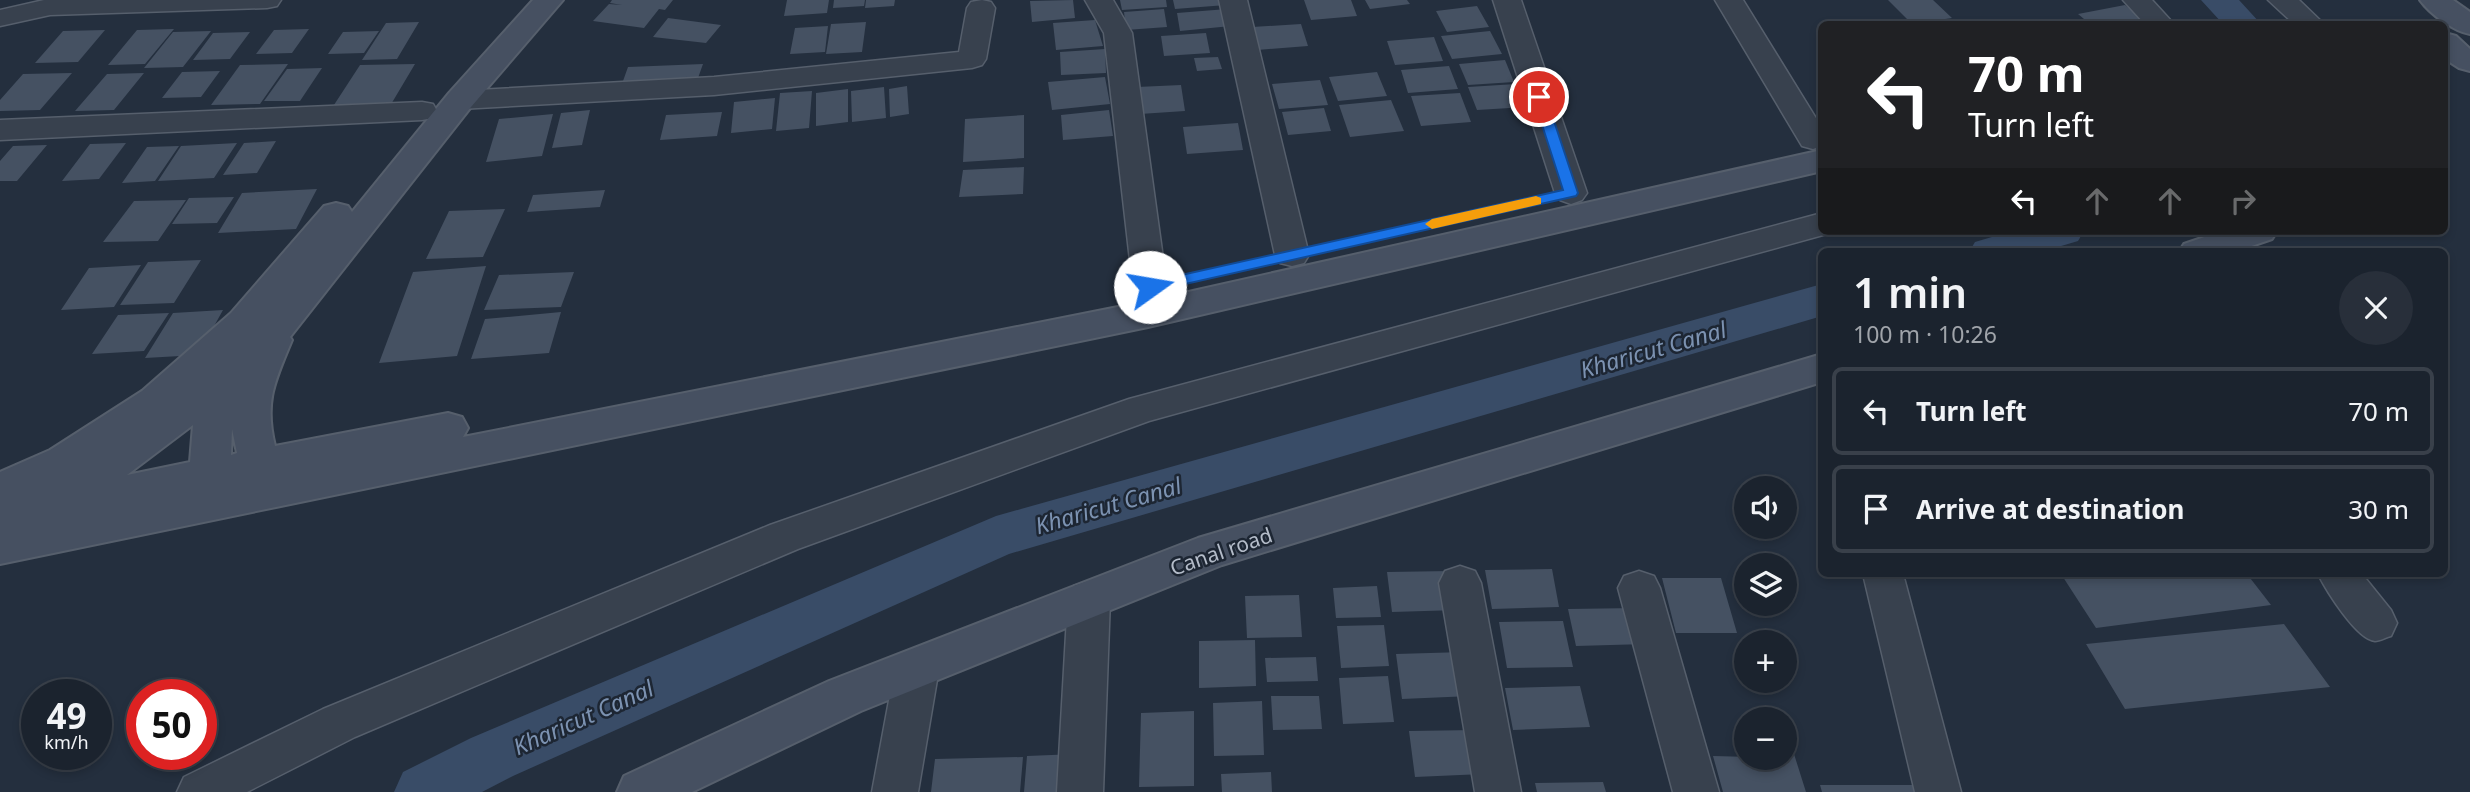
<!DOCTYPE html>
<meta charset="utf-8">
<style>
:root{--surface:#1b232e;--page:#282f3a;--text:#f1f3f6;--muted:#a0a4aa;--line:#39404a}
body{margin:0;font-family:"Noto Sans",sans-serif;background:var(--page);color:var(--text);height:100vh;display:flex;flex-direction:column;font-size:26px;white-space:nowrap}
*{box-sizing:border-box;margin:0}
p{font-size:23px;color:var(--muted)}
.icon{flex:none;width:38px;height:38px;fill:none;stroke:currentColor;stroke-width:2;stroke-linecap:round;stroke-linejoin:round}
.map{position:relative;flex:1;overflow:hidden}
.side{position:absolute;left:1818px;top:248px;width:630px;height:329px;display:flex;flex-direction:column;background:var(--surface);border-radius:10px;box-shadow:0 4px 10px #0003,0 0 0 2px var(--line)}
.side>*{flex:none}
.hud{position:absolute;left:1818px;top:21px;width:630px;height:214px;border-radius:10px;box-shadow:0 4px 10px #0003,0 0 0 2px var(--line);background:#202124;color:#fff;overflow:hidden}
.buttons{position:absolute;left:1734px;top:476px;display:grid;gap:14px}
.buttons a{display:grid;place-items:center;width:63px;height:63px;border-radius:50%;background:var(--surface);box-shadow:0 4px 10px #0003,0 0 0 2px var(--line);font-size:35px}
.speed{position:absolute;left:21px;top:679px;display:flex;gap:14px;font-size:35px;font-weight:700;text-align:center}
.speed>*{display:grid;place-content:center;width:91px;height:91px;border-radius:50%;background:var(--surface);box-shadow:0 4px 10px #0003,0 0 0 2px var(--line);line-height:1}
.speed small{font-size:18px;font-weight:400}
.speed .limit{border:10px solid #d22;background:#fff;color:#111}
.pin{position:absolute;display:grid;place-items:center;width:60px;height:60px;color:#fff;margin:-30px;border:4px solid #fff;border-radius:50%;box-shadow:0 2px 7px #0007}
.me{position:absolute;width:77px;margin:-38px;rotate:77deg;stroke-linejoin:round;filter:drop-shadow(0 0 5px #0008)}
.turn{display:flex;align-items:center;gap:24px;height:147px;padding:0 35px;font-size:32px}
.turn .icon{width:91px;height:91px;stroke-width:2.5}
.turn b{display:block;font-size:49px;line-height:60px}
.lanes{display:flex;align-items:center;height:66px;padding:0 35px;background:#0003;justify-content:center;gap:35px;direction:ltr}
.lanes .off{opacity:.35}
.round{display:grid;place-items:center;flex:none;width:74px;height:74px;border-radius:37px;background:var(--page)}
.summary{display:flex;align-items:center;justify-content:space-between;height:119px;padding:0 35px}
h1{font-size:42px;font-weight:600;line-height:52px}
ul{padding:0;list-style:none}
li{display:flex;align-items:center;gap:21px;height:88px;margin:0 14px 10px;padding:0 21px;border:4px solid var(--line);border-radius:10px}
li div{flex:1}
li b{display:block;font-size:26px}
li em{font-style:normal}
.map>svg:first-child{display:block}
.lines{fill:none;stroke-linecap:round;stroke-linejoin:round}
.canal{fill:#394c67;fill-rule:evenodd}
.building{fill:#455162}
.street-casing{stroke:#565f6c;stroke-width:3}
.secondary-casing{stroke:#565f6c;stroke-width:4}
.street{fill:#38414e;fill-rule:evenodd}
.secondary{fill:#465061;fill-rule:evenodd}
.route{fill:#1a73e8;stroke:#114b97;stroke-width:2}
.slow{fill:#f59e0b}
.labels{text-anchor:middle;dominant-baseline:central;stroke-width:5;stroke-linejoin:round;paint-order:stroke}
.street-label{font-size:21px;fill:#b4bcc9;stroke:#1d2633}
.water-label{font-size:23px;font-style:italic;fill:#7c92b1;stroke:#1d2633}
</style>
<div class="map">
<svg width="2470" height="792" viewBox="0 0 2470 792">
<rect width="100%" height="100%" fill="#242f3e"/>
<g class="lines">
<path class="canal" d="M2201,0H2239L2261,24H2223Z
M2012,231H2084L2078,241L2041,252H1969L1975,242Z
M1822,284V316L1009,554L513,776L482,792H394L403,772L471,738L996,516Z"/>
</g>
<path class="building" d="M612,0H673L665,10L659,9L644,28L593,21L609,4L622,5L610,3Z
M787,0H829L827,13L784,16Z
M834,0H865L864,6L833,8Z
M866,0H895L894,6L865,8Z
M1073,0L1075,18L1032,22L1030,1Z
M1120,0H1166L1167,7L1122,10Z
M1173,0H1225L1226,5L1175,9Z
M1304,0H1351L1357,16L1311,20Z
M1365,0H1407L1410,4L1370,9Z
M1888,0H1933L1952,18L1912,24Z
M2125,5L2149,24H2090L2078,14Z
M1477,6L1489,27L1447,32L1436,11Z
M1164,9L1167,27L1126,30L1124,12Z
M1227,9L1231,26L1180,31L1177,13Z
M668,18L721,25L706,43L653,37Z
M1095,20L1103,46L1056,50L1053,23Z
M419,22L397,59L362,60L386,23Z
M866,22L862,52L826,54L831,24Z
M1301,24L1308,46L1257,50L1252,27Z
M828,26L825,52L790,54L795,28Z
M174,29L145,64L108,65L137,30Z
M309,29L292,53L256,54L274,30Z
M105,30L78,62L35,63L63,31Z
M211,31L183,67L144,68L173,32Z
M379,31L364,53L328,54L343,32Z
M1490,31L1502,54L1452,59L1441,36Z
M250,32L230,59L193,60L213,33Z
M1206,33L1210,53L1164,56L1161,36Z
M1434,37L1443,61L1395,65L1387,41Z
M1105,49L1106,73L1061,75L1060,52Z
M1218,57L1222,69L1197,71L1194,58Z
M1505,60L1514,82L1468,85L1459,64Z
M288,64L260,104L211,105L240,65Z
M415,64L390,106L332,108L360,65Z
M703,64L698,78L623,81L628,67Z
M1449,66L1458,89L1408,93L1401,70Z
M322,68L300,101H264L287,69Z
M220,71L201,97L162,98L182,72Z
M1377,72L1387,96L1338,101L1329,77Z
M72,73L40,110L0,111V100L23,74Z
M144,73L114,110L75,111L107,74Z
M1105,77L1110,104L1052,110L1048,82Z
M1320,80L1328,105L1279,109L1272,84Z
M1516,84L1526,107L1477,110L1468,87Z
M1181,85L1185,111L1140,114L1137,87Z
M907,86L909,114L890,117L889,89Z
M884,87L886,118L852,122L851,91Z
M848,89V122L816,126V93Z
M812,91L809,128L776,131L780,93Z
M1460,93L1471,122L1421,126L1411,96Z
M775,98L772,129L731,133L734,102Z
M1391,100L1404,131L1350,137L1339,105Z
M1324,108L1331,131L1288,135L1282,112Z
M590,110L582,145L552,148L561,113Z
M1109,110L1113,136L1063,140L1061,115Z
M722,112L717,136L660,140L666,115Z
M553,114L542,156L486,162L499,119Z
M1024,115V158L963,162L965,119Z
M1238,123L1243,150L1187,154L1183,127Z
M276,141L257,173L223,175L244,143Z
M126,143L99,179L62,181L90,144Z
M237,143L214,178L158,181L181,146Z
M47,145L17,181H0V161L13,146Z
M179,146L155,181L122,183L147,147Z
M1024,167L1023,194L959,197L963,170Z
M317,189L296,229L218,233L242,193Z
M605,190L600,207L527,212L533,195Z
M234,197L217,223L172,224L189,198Z
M186,200L158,241L103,242L134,201Z
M505,209L483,257L426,259L449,211Z
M201,260L174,303L120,305L148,262Z
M141,265L114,307L61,310L89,268Z
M486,266L457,356L379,363L413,272Z
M574,272L561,307L484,310L499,275Z
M223,310L198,355L145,358L173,313Z
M561,312L549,353L471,359L485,319Z
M169,313L144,351L92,354L118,315Z
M1552,569L1559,607L1492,609L1485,570Z
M1451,571L1458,610L1392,612L1387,572Z
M2061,574H2247L2271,605L2096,628Z
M1662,578H1721L1737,633H1676Z
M1377,586L1381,617L1336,618L1333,588Z
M1299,595L1302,637L1247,638L1245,596Z
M1637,608L1646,644L1576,646L1568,609Z
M1563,621L1573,667L1507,668L1499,622Z
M2284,624L2330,687L2125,709L2086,644Z
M1384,625L1389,666L1341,668L1337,626Z
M1255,640L1256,686L1199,688V641Z
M1464,652L1471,696L1402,699L1396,654Z
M1316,657L1318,681L1267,682L1265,658Z
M1388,676L1394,722L1343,724L1339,678Z
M1580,686L1590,727L1513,730L1505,688Z
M1271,696H1319L1322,729L1273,730Z
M1262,701L1264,755L1214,756L1213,703Z
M1194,711V786L1139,787L1141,713Z
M1476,730L1483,774L1415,777L1409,731Z
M1076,754L1075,792H1024L1027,756Z
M1794,754L1806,792H1723L1713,756L1785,758V755Z
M1023,757L1020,792H931L935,759Z
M1271,772L1272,792H1222L1221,774Z
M1603,782L1606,792H1537L1535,783Z
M1820,785H1916L1918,792H1822Z"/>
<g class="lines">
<defs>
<path id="street" d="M44,0H281L277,6L267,8L50,15L0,26V10Z
M982,0L991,2L995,8L986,59L982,65L972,68L714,95L460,109L449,106L445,100L449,94L460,91L714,77L959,52L967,8L971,2Z
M1085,0H1113L1132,33L1167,287L1162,295L1150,299L1138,295L1133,287L1104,33Z
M1219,0H1247L1309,255L1304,263L1292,266L1280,263L1275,255Z
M1493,0H1521L1587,193L1582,200L1571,204L1560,200L1555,193Z
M1715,0H1743L1822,128V146L1813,149L1802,146Z
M2123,0H2152L2174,24H2145Z
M2268,0H2299L2324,24H2294Z
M422,102L433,104L437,111L433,118L422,120L0,140V120Z
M1822,213V231L1834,232L1149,421L798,549L355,737L247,792H177L184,777L323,709L770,525L1129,399Z
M1460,566L1475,571L1481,583L1521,792H1475L1439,583L1445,571Z
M1639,571L1654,576L1660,588L1719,792H1673L1618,588L1624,576Z
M1863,574H1903L1961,792H1915Z
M2318,574H2362L2391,610L2397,623L2391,636C2386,637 2380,641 2375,641C2356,639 2326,590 2318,574Z
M1089,581L1104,586L1110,599L1103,792H1057L1068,599L1074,586Z
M917,649L932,654L939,668L918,792H872L895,668L902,654Z"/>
<path id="secondary" d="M533,0H563L471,107L290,337L292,340C275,381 264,401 275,446L448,413L462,417L468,428L463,437L1148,301L1822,150V171L1148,327L0,564V472L50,450L142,391L231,313L324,206L336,203L348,206L352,212L449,93ZM193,425L190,462L127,475ZM232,429L237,453L231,455Z
M2420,0H2453L2470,12V34C2453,31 2430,14 2420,0Z
M2445,33L2456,36L2470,49V71L2459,68L2445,59Z
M2222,231H2277L2272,239L2234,252H2179L2184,244Z
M1822,354V382L1222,565L861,711L692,792H617L624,776L829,681L1198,538Z"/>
</defs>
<use href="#street" class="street-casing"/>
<use href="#secondary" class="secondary-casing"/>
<use href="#street" class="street"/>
<use href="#secondary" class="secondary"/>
</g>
<path class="route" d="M1539,93L1546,97L1578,193L1576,196L1150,292L1142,287L1150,282L1563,190L1533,97Z"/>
<path class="slow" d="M1536,196L1541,198V204L1432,229L1425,224L1432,219Z"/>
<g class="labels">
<g class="street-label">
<text transform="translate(1221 551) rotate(-19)">Canal road</text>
</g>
<g class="water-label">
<text transform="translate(1653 349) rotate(-16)">Kharicut Canal</text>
<text transform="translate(1108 505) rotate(-16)">Kharicut Canal</text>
<text transform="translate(583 717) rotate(-24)">Kharicut Canal</text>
</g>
</g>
</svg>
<div class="buttons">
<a><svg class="icon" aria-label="sound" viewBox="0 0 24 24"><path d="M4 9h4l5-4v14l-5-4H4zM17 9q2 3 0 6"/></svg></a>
<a><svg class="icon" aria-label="layers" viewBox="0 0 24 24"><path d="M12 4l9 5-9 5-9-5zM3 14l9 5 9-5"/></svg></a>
<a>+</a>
<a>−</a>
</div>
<div class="speed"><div>49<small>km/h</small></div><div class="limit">50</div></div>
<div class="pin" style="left:1539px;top:97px;background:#d93025"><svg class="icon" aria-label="arrive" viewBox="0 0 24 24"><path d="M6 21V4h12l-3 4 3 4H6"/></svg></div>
<svg class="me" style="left:1150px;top:287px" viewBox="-20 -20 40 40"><circle r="19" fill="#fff"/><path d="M0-13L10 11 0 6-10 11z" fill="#1a73e8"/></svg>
<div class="hud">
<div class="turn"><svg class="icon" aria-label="left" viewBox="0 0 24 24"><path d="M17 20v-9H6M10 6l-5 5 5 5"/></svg><div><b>70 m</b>Turn left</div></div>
<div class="lanes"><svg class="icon" aria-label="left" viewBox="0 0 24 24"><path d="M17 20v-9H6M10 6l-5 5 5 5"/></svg><svg class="icon off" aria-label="ahead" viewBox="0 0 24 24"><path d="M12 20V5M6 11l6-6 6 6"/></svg><svg class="icon off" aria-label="ahead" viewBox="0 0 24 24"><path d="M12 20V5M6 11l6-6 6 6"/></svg><svg class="icon off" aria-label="right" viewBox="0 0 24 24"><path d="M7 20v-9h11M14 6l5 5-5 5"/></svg></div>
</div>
<section class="side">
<div class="summary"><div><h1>1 min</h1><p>100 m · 10:26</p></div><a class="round"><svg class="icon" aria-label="close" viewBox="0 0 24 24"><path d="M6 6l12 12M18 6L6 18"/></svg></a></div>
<ul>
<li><svg class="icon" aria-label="left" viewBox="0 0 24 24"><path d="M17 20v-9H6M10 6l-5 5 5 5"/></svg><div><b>Turn left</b></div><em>70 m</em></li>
<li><svg class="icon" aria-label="arrive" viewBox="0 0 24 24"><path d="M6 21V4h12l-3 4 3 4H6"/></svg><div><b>Arrive at destination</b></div><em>30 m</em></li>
</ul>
</section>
</div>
